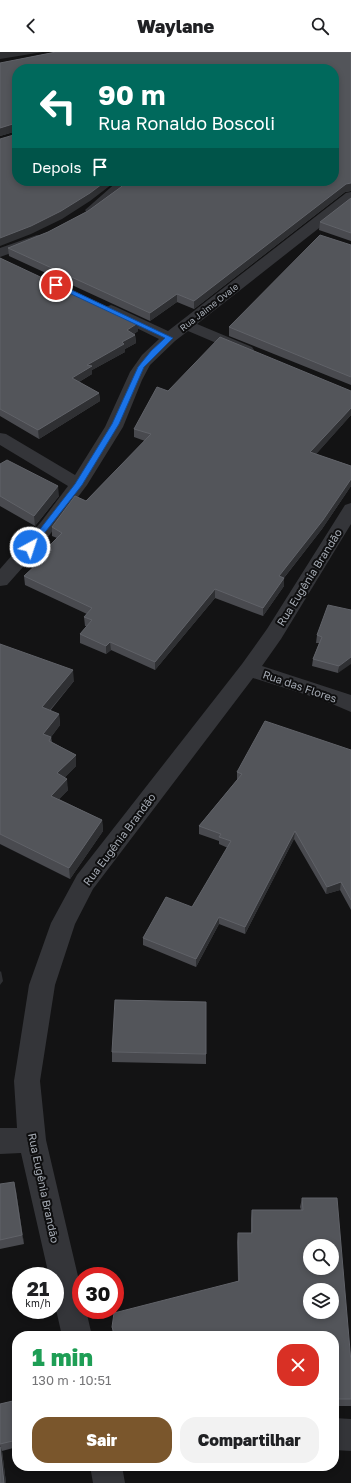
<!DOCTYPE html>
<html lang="pt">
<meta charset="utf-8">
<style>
:root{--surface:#fff;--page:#f2f2f2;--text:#202124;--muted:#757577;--accent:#7a562c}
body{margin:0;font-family:"Golos Text",sans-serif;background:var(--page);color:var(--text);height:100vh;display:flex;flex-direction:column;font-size:15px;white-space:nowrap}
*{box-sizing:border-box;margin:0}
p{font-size:13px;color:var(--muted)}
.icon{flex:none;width:22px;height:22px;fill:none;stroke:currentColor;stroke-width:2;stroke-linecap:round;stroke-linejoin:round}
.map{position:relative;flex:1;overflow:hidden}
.details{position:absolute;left:12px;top:1279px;width:327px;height:140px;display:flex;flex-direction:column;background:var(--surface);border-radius:16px;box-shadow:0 2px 6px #0003}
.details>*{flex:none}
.guide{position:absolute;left:12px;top:12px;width:327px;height:122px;border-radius:16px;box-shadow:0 2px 6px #0003;background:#00695c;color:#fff;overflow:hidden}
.buttons{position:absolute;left:303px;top:1187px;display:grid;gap:8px}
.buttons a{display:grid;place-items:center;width:36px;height:36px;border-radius:50%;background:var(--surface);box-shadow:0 2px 6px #0003;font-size:20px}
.speed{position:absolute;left:12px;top:1215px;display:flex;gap:8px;font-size:20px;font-weight:700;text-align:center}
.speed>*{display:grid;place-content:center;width:52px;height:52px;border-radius:50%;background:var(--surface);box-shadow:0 2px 6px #0003;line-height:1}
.speed small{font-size:10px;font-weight:400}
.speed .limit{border:6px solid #d22;background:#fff;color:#111}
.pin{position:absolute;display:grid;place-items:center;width:34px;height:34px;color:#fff;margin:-17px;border:2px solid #fff;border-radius:50%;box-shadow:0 1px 4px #0007}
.me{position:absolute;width:44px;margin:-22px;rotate:40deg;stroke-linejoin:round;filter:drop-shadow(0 0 3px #0008)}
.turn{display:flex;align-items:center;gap:14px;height:84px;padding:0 20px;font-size:18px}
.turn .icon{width:52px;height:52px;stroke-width:2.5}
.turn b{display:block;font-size:28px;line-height:34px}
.then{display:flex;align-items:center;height:38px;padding:0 20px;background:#0003;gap:8px;font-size:15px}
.round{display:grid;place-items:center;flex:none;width:42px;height:42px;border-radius:16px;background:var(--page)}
.overview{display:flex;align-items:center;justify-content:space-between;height:68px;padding:0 20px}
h1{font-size:24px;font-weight:800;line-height:30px;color:#1e9e55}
.cta{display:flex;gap:8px;margin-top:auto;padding:8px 20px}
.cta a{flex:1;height:46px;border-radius:16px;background:var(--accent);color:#fff;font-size:16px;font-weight:800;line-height:46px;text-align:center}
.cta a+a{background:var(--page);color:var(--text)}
header{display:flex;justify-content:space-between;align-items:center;height:52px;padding:0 20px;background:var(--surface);font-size:18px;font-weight:800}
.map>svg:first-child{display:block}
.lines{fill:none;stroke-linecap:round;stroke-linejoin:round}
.street{fill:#343539;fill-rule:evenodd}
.wall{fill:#494a4f}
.shaded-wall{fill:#2f3033}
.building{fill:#53555a;stroke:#606268;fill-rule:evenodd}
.route{fill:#1a73e8;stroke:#114b97}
.labels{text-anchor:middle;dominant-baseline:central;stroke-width:4;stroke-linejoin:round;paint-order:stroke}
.far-street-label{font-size:9px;fill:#a5abb4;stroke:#0e0e0f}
.street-label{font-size:11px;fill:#a5abb4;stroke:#0e0e0f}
</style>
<header><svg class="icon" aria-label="back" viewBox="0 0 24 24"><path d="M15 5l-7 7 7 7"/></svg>Waylane<svg class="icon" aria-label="search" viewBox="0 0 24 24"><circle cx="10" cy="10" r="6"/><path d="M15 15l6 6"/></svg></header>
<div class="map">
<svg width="351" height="1431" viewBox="0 0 351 1431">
<rect width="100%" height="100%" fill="#131314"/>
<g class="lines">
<path class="street" d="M118,129H133C125,140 101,164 87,161L85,158Z
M351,140V151L197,272L252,295L254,298L252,301L246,303L240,301L188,279L175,289L150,313L142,328L123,375L87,433L39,497L7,533L0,534V517L41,470L68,434L0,393V381L6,382L75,423L105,375L130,320L142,303L159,287L106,261L103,258L106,255L111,253L116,255L168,279L346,141Z
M37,183L42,184L44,187L42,190L0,205V196Z
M351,451V472L281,587L262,614L351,643V660L323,648L253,626L93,837L75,872L55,933L40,1029L46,1088L81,1237V1258H86L92,1284H62L55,1253V1224H49L21,1101L0,1102V1076H17L14,1029L29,933L51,871L77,823L242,612L267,577L345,453Z
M334,1366L351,1367V1399L334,1398Z
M90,1414H122L125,1431H93Z"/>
</g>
<path class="wall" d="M56,0H351V139L345,140L194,257L177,250L150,269L9,204L8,196L48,180L88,159L121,135L127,129H334V17H17V79L0,84V11Z
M351,146V189L319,178L320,170Z
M351,193V333L229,284V275Z
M0,206L138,279L134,282L135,283L136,291L125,297V300L92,318V322L79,330L99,341L100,349L39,387L0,364Z
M168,339H351V363L316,402L351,414V434L322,477L284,526V534L263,564L215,546L155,618L111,598L106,602L80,591V582L87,574H85L84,565L87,562L25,533L24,524L47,503V496L57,486L52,484V475L86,449L145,389L134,385V377Z
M0,412L59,444L35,474L0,454Z
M351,558L338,621L312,614L313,607L319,591H316L317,583Z
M0,592L74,629L50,659L59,662L60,673L51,685L52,690L76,703V714L65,725L68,738L59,747L102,768L103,779L70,827L0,792Z
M351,698V858L340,838L326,842L294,787L245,882L219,872L196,915L143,893V886L192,855L228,796L219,792V789L199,782V774L237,728V720Z
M112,1000L206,1002V1012L112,1010Z
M0,1132L16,1139L24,1192L0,1197Z
M302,1146L351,1310V1354H334V1284H113L112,1275L238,1229L237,1190L238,1181H251V1167L252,1158H301L300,1155Z
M17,1348V1395L2,1399L6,1431H0V1352Z"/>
<path class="shaded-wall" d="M0,0H43L0,7Z
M16,71L17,79L0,84V76Z
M106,129H116L90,149L62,167L31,182L0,194V186Z
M351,131V139L345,140L194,257V249L346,132Z
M177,242V250L150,269V261Z
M138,271V279L128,286L127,278Z
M135,283L136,291L125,297V300L92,318V322L72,334V326L87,313L122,290Z
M99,341L100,349L39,387L38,378Z
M351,356V363L310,409V400Z
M351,427V434L322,477L279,532V524Z
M58,434L59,444L35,474L34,464Z
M284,526V534L263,564V556Z
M215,537V546L155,618V610Z
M110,590L111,598L106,602V594Z
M351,605V612L338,621L339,614Z
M73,618L74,629L43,666L42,655Z
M59,662L60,673L45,693L43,682Z
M76,703V714L58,732L57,721Z
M67,727L68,738L52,755L51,744Z
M102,768L103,779L70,827L69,816Z
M295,779L294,787L245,882V875Z
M341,830L340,838L326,842L327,835Z
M219,865V872L196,915V907Z
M1,919L3,929L0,933V920Z
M14,1130L16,1139L24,1192L22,1183Z
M0,1393L2,1399L6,1431H4Z"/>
<path class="building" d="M56,0H351V131L346,132L194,249L177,242L150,261L8,196L48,180L88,159L121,135L127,129H334V17H17V72L16,71L0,76V11Z
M17,82V129H106L90,141L61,159L31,174L0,186V87Z
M351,146V181L320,170Z
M320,183L351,193V325L229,275Z
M0,206L138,271L127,278L135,283L122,290L124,292L87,313L92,314L72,326L99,341L38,378L0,357Z
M220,285L351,339V356L310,400L351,414V427L323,468L279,524L284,526L263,556L215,537L155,610L110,590L106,594L80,582L92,568L84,565L92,556L24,524L52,498L47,496L62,481L52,475L75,444L86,449L151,382L134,377L157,335L168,339Z
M7,408L58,434L34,464L0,444V412Z
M328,553L351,558V605L339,614L313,607L322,585L317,583Z
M0,592L73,618L42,655L59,662L43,682L51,685L49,689L76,703L57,721L67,727L51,744L102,768L69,816L0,782Z
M265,669L351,698V848L341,830L327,835L295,779L245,875L219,865L196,907L143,886L166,845L192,855L231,789L219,785L221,782L199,774L242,722L237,720Z
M115,948L206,950V1002L112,1000Z
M14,1130L22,1183L0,1188V1132Z
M302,1146H337L351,1310V1347H334V1284H115L112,1275L114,1261L239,1229L238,1181H252V1158H303ZM310,1194H332V1216H310ZM310,1238H332V1260H310Z
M17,1348V1388L0,1392V1352Z
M0,1395L4,1431H0Z"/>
<path class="route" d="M54,232H59L173,286L144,315L119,372L82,433L32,497H27V494L75,432L112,372L138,315L151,299L165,286L54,234Z"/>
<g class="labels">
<g class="far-street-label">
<text transform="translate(209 255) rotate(-38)">Rua Jaime Ovale</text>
</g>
<g class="street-label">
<text transform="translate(309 525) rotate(-58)">Rua Eugênia Brandão</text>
<text transform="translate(300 634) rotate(19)">Rua das Flores</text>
<text transform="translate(119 787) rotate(-53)">Rua Eugênia Brandão</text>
<text transform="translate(44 1136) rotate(78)">Rua Eugênia Brandão</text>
</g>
</g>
</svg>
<div class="buttons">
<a><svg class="icon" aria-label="search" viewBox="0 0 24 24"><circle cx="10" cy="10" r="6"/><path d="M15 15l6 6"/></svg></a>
<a><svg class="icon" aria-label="layers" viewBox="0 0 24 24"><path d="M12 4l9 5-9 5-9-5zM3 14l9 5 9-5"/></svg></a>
</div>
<div class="speed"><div>21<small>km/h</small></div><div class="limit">30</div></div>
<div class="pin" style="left:56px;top:233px;background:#d93025"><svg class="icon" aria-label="arrive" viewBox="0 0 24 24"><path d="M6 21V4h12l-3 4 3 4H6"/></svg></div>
<svg class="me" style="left:30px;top:495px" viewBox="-20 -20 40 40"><circle r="17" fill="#1a73e8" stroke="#fff" stroke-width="3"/><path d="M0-11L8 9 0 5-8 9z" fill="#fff"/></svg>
<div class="guide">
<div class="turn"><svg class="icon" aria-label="left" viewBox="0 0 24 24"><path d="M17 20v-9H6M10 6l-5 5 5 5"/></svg><div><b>90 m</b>Rua Ronaldo Boscoli</div></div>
<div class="then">Depois<svg class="icon" aria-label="arrive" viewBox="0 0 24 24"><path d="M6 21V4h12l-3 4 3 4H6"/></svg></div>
</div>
<section class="details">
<div class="overview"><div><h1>1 min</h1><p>130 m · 10:51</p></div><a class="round" style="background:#d93025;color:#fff"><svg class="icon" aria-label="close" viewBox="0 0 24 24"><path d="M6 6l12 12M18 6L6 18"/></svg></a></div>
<div class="cta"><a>Sair</a><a>Compartilhar</a></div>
</section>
</div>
